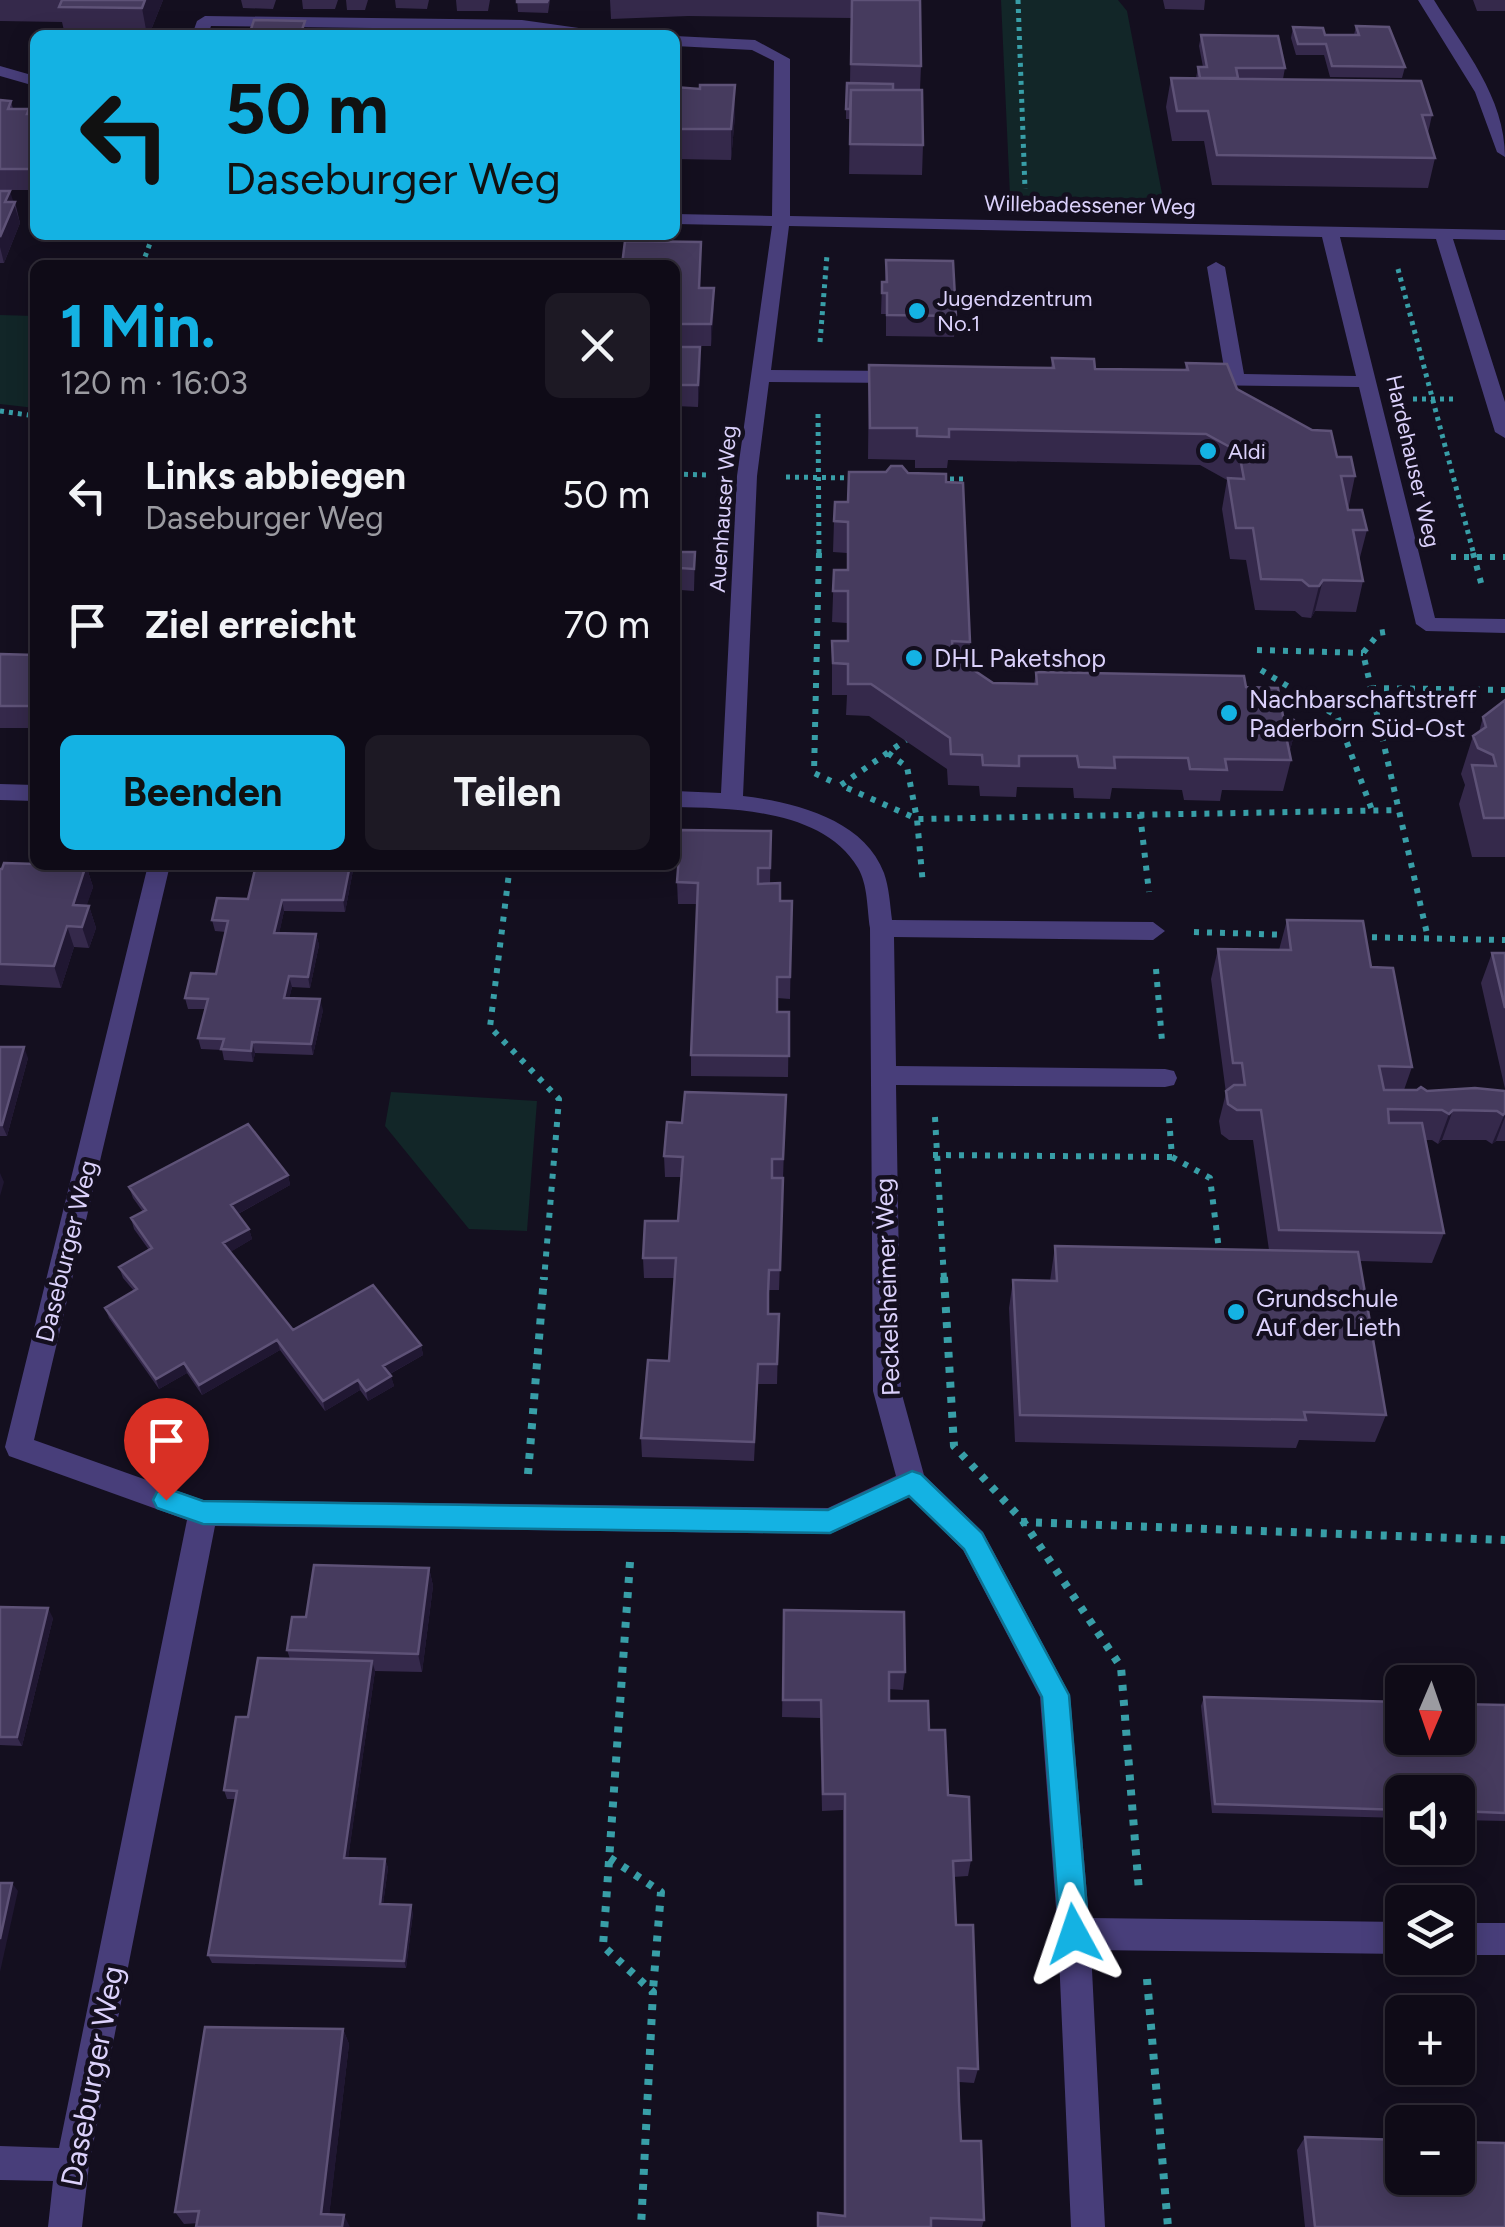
<!DOCTYPE html>
<html lang="de">
<meta charset="utf-8">
<style>
:root{--surface:#0f0b17;--page:#1d1924;--text:#f1f3f6;--muted:#9b9ba1;--line:#2f2b36;--accent:#14b2e3}
body{margin:0;font-family:Figtree,sans-serif;background:var(--page);color:var(--text);height:100vh;display:flex;flex-direction:column;font-size:38px;white-space:nowrap}
*{box-sizing:border-box;margin:0}
p{font-size:32px;color:var(--muted)}
.icon{flex:none;width:55px;height:55px;fill:none;stroke:currentColor;stroke-width:2;stroke-linecap:round;stroke-linejoin:round}
.map{position:relative;flex:1;overflow:hidden}
.sheet{position:absolute;left:30px;top:260px;width:650px;height:610px;display:flex;flex-direction:column;background:var(--surface);border-radius:15px;box-shadow:0 5px 25px #0003,0 0 0 2px var(--line)}
.sheet>*{flex:none}
.banner{position:absolute;left:30px;top:30px;width:650px;height:210px;border-radius:15px;box-shadow:0 5px 25px #0003,0 0 0 2px var(--line);background:#14b2e3;color:#111;overflow:hidden}
.needle{width:65px;rotate:182deg}
.tools{position:absolute;left:1385px;top:1665px;display:grid;gap:20px}
.tools a{display:grid;place-items:center;width:90px;height:90px;border-radius:15px;background:var(--surface);box-shadow:0 5px 25px #0003,0 0 0 2px var(--line);font-size:50px}
.pin{position:absolute;display:grid;place-items:center;width:85px;height:85px;color:#fff;margin:-102px -42px;border-radius:50% 50% 50% 0;rotate:-45deg;box-shadow:0 0 10px #0007}
.pin .icon{rotate:45deg}
.me{position:absolute;width:110px;margin:-55px;rotate:355deg;stroke-linejoin:round;filter:drop-shadow(0 0 8px #0008)}
.turn{display:flex;align-items:center;gap:35px;height:210px;padding:0 30px;font-size:45px}
.turn .icon{width:130px;height:130px;stroke-width:2.5}
.turn b{display:block;font-size:70px;line-height:85px}
.round{display:grid;place-items:center;flex:none;width:105px;height:105px;border-radius:15px;background:var(--page)}
.overview{display:flex;align-items:center;justify-content:space-between;height:170px;padding:0 30px}
h1{font-size:60px;font-weight:700;line-height:75px;color:var(--accent)}
.primary-button{display:flex;gap:20px;margin-top:auto;padding:20px 30px}
.primary-button a{flex:1;height:115px;border-radius:15px;background:var(--accent);color:#111;font-size:40px;font-weight:700;line-height:115px;text-align:center}
.primary-button a+a{background:var(--page);color:var(--text)}
ul{padding:0;list-style:none}
li{display:flex;align-items:center;gap:30px;height:130px;padding:0 30px}
li div{flex:1}
li b{display:block;font-size:38px}
li em{font-style:normal}
.map>svg:first-child{display:block}
.green{fill:#122628}
.lines{fill:none;stroke-linecap:round;stroke-linejoin:round}
.path-far2{stroke:#389ea7;stroke-width:5;stroke-dasharray:4 5;stroke-linecap:butt}
.path-far1{stroke:#389ea7;stroke-width:6;stroke-dasharray:5 8;stroke-linecap:butt}
.path{stroke:#389ea7;stroke-width:8;stroke-dasharray:6 9;stroke-linecap:butt}
.minor{fill:#483e7a;fill-rule:evenodd}
.wall{fill:#35294b}
.shaded-wall{fill:#201732}
.building{fill:#463b5e;stroke:#5e5277;stroke-width:2.5}
.route{fill:#14b2e3;stroke:#0d7494;stroke-width:2.5}
.poi-dot{fill:#14b2e3;stroke:#140f1f;stroke-width:4}
.labels{text-anchor:middle;dominant-baseline:central;stroke-width:9;stroke-linejoin:round;paint-order:stroke}
.far-street-label{font-size:22px;fill:#dbd1fb;stroke:#140f1f}
.far-poi-label{font-size:22px;fill:#dbd1fb;stroke:#140f1f;text-anchor:start}
.poi-label{font-size:25px;fill:#dbd1fb;stroke:#140f1f;text-anchor:start}
.street-label{font-size:25px;fill:#dbd1fb;stroke:#140f1f}
.near-street-label{font-size:30px;fill:#dbd1fb;stroke:#140f1f}
</style>
<div class="map">
<svg width="1505" height="2227" viewBox="0 0 1505 2227">
<rect width="100%" height="100%" fill="#140f1f"/>
<path class="green" d="M1001,0H1118L1127,11L1163,199L1010,196Z
M0,315L35,316V408L0,404Z
M391,1092L537,1101L527,1231L469,1229L385,1126Z"/>
<g class="lines">
<path class="path-far2" d="M1018,0L1025,189
M142,265L153,235
M1398,269L1474,555
M820,342L827,255
M1413,399H1456
M0,411L35,416
M818,414L819,555
M675,474L709,475
M786,477L854,478
M941,479H963"/>
<path class="path-far1" d="M819,553L814,773L831,781
M1473,553L1483,590
M1451,557H1505
M1385,632L1379,633L1363,653L1428,938
M1257,650L1363,653
M1261,670L1337,716L1372,810
M1371,688L1505,690
M888,753L907,767L917,819L1399,810
M841,785L906,740
M847,788L917,819L923,885
M1140,814L1149,892
M510,865L490,1027L559,1099L544,1280
M1194,932L1292,935
M1359,937L1505,940
M1156,969L1162,1041
M935,1117L944,1280
M933,1155L1172,1157L1169,1118
M1172,1157L1210,1178L1220,1258"/>
<path class="path" d="M944,1277L954,1446L1023,1521L1121,1667L1139,1891
M528,1474L544,1277
M1021,1522L1505,1540
M630,1562L603,1946L653,1992L641,2227
M610,1858L661,1892L653,1990
M1147,1979L1168,2227"/>
<path class="minor" d="M1418,0H1434C1464,49 1505,97 1505,157L1497,152L1475,92Z
M205,16L522,20L593,30L601,35L522,30L211,26L208,35H192L197,21Z
M675,36L755,40L790,59V216L1505,230V240L1453,239L1505,402V438L1495,432L1436,239L1340,237L1435,618L1505,619V633L1426,631L1416,624L1359,387L1199,385L1190,379L1199,373L1225,374L1207,267L1216,262L1225,267L1244,374L1356,376L1322,237L789,226L771,370L899,371L908,377L899,383L769,382L757,476L743,796C794,802 864,819 884,873C889,887 890,904 892,920L1153,922L1165,931L1153,940L894,937L896,1066L1165,1069L1174,1071L1177,1078L1174,1085L1165,1087L896,1085L901,1391L924,1475L983,1532L1070,1695L1089,1918L1402,1922V1954L1091,1950L1105,2227H1071L1058,1934L1040,1697L963,1550L909,1497L830,1534L215,1526L89,2165L82,2227H48L53,2181L0,2180V2146L59,2148L187,1520L9,1456L5,1447L148,865H170L34,1440L203,1500L828,1508L896,1476L873,1391L870,928C867,909 868,885 858,868C824,810 734,808 675,807V791L721,793L737,476L772,226L675,224V214L772,216L774,61L752,50L675,46Z
M0,66L35,76V86L0,76Z
M0,784L35,785V801L0,800Z
M1458,1923H1505V1955H1458Z"/>
</g>
<path class="wall" d="M0,0H163L149,35H65L62,22L0,21Z
M241,0H276L273,9L243,8Z
M302,0H338L335,9H303Z
M346,0H368L365,10H347Z
M395,0H429L427,9L396,8Z
M456,0H490L488,11H457Z
M517,0H550L548,13L518,12Z
M610,0H920L921,66L920,90L923,145L922,175L849,174L850,119H846V94L850,83L851,18L688,16L611,19Z
M1163,0H1205L1204,10L1165,9Z
M1473,0H1505V11H1477Z
M1356,26L1405,67L1402,78L1330,77L1324,55H1296L1291,38L1293,27L1325,35H1354Z
M1201,35L1285,68L1283,79L1432,115L1428,133L1435,158L1428,188L1212,185L1204,141H1172L1166,107L1171,78H1196L1198,67H1203L1199,46Z
M675,87L735,115L731,160L675,159Z
M0,100L11,101L13,109H29L31,114H35V190H0Z
M0,191L15,202L20,223L4,263H0Z
M701,242L700,288H714L711,346H675V265Z
M886,260L956,316L954,337L886,336V314H881L882,282H885Z
M675,347H700L698,407L675,406Z
M1052,358L1095,369L1185,370L1186,363L1237,389L1337,457L1355,476L1348,510L1367,530L1359,561L1363,581L1356,612L1315,611L1311,618L1302,617L1295,611L1255,610L1246,560L1230,559L1222,509L1227,480L1200,465L948,460L947,468H915V460L868,459L869,365L1051,368Z
M908,473L946,482L970,642L968,666L993,683L1034,684L1036,672L1246,687L1296,727L1289,754L1291,760L1283,791L1222,790L1220,801L1184,800L1182,790L1112,788L1110,799L1074,798L1073,788L1017,787L1016,797L980,796L979,786L948,785L947,769L869,716L846,715L847,695H832V641H847V623L832,622L834,570H847V553L833,552L834,521L848,502Z
M675,538L679,552H695L694,591L681,590L678,620H675Z
M0,654L35,655V728H0Z
M1505,700V857H1472L1459,804L1465,785L1461,774L1473,736L1479,732L1483,717Z
M771,831L770,884L780,901H792L790,999L777,998V1012H789L788,1077L691,1076V1055L697,904H678L677,882Z
M86,865L93,887L86,906H89L96,928L89,948L74,947L61,988L0,985V869Z
M354,865L345,912L284,911L279,933L316,934L319,945L310,988L292,987L289,998L323,1010L313,1055L255,1053L253,1062L224,1060L222,1050L201,1049L198,1038L205,1009H188L185,998L216,974L226,932L215,931L212,920L248,899Z
M1287,920L1371,967L1412,1067L1404,1090L1505,1091V1141H1496L1492,1144L1486,1140H1442L1438,1144L1432,1140H1425L1444,1233L1432,1263L1360,1261L1386,1415L1375,1442L1299,1440L1296,1448L1015,1442L1009,1308L1013,1280L1050,1281L1055,1246L1269,1250L1253,1140H1229L1221,1134L1219,1121L1226,1093L1211,979L1218,949L1279,950Z
M1492,953H1505V1089L1481,983Z
M0,1047L28,1058L7,1136H0Z
M786,1095L779,1290H769L768,1314H779L777,1384H758L754,1461L642,1457L641,1438L669,1361L674,1278H644L643,1258L678,1221L681,1177H665L664,1156L682,1123Z
M288,1175L290,1185L238,1214L249,1229L252,1239L230,1252L293,1330L421,1345L423,1355L390,1374L394,1386L368,1401L360,1390L325,1411L280,1350L202,1395L187,1373L159,1389L109,1318L105,1308L134,1291L123,1278L119,1267L149,1250L134,1229L131,1218L143,1212L133,1198L129,1187Z
M429,1568L433,1586L422,1672L375,1671L348,1858L385,1859L388,1868L383,1904L413,1913L406,1968L212,1963L208,1955L235,1799H227L224,1790L248,1717L290,1659L287,1650L306,1617Z
M0,1607L53,1618L22,1746L0,1745Z
M784,1610L905,1672L903,1690L889,1689V1701L929,1730L948,1795L971,1860L968,1876L953,1877L956,1925L978,2069L974,2083L959,2082L961,2141L984,2220L982,2227H817L818,2213L844,2216L843,1810L822,1811L820,1718L782,1717Z
M1204,1697L1505,1705V1821L1458,1820V1792H1402V1818L1212,1813L1201,1706Z
M343,2029L349,2044L329,2215L184,2224L175,2212Z
M1305,2137L1505,2227H1305L1297,2150Z"/>
<path class="shaded-wall" d="M145,0H163L149,35H147L142,8Z
M735,85V115L731,160V129Z
M10,191L20,223L4,263L0,247V237L5,202Z
M714,288V310L711,346V324Z
M700,347L701,368L698,407V385Z
M680,568L681,590L678,620L677,598Z
M1323,580L1315,611L1311,618L1319,586Z
M676,629L677,651L675,693V656Z
M1296,727L1288,758L1285,731Z
M86,865L93,887L80,926L73,905Z
M350,865H354L345,912L343,900Z
M282,900L284,911L277,944L274,933Z
M89,906L96,928L89,948L82,927Z
M67,926L74,947L61,988L54,966Z
M316,934L319,945L310,988L308,977Z
M289,976L292,987L287,1009L284,998Z
M320,999L323,1010L313,1055L311,1044Z
M252,1042L255,1053L253,1062L251,1051Z
M24,1047L28,1058L7,1136L2,1125Z
M1453,1110L1442,1140L1438,1144L1449,1114Z
M1505,1113V1117L1496,1141L1492,1144Z
M0,1173L4,1182L0,1196Z
M288,1175L290,1185L234,1216L231,1205Z
M249,1229L252,1239L227,1254L223,1243Z
M277,1340L280,1350L202,1395L199,1385Z
M421,1345L423,1355L386,1376L383,1366Z
M184,1363L187,1373L159,1389L156,1379Z
M391,1376L394,1386L368,1401L366,1391Z
M358,1380L360,1390L325,1411L323,1401Z
M429,1568L433,1586L422,1672L418,1654Z
M48,1608L53,1618L22,1746L17,1737Z
M372,1661L375,1671L347,1866L344,1858Z
M385,1859L388,1868L382,1912L380,1904Z
M12,1883L18,1891L0,1972V1939Z
M411,1905L413,1913L406,1968L404,1961Z
M343,2029L349,2044L328,2226L321,2214Z
M344,2215L350,2227H342Z"/>
<path class="building" d="M62,0H145L142,8L59,7Z
M517,0H548L547,2H517Z
M852,0H920L921,66L851,64Z
M254,20L305,21L301,33H349L348,35H249Z
M1356,26L1389,27L1405,67L1332,66L1326,44H1298L1293,27L1323,28L1325,35H1359Z
M1201,35L1278,36L1285,68H1236L1238,78H1200L1198,67H1207Z
M1171,78L1421,81L1432,115H1422L1435,158L1217,155L1208,111H1177Z
M847,83L893,84V90H851L850,109H846Z
M700,85H735L731,129H675V87L700,89Z
M851,90H922L923,145L850,144Z
M0,100L11,101L8,109H29L27,114H35V169H0Z
M0,191H10L5,202H15L0,237Z
M625,241L701,242L699,288H714L711,324H675V265H622Z
M886,260L953,261L956,316L887,315V293H882V282H887Z
M675,347H700L698,385H675Z
M1052,358L1094,359L1095,369L1188,370L1186,363L1227,364L1237,389L1312,430L1331,431L1337,457H1351L1355,476H1341L1348,510H1362L1367,530H1353L1363,581L1323,580L1319,586H1309L1302,580L1261,579L1253,528H1236L1228,478L1244,479L1239,452L1206,434L949,429V437L917,436V428H870L869,365L1054,368Z
M891,466H902L908,473L946,474V482L963,483L970,642L952,641L953,656L993,683L1037,684L1036,672L1244,676L1246,687L1278,688L1283,716L1294,720L1296,727L1285,731L1291,760L1225,759L1227,770L1190,769L1188,758L1114,757L1115,768L1079,767L1077,756H1019V766L983,765L982,755L951,754L950,738L871,684H848V664L833,663L832,641H848V591H833L834,570H848V522L834,521L835,502H848L849,472H886Z
M675,538H679L678,552H695L694,569L680,568L677,598H675Z
M0,654L35,655V706H0Z
M1505,700V818H1484L1472,765L1496,766L1493,755L1478,748L1473,736L1486,727L1483,717Z
M681,830L771,831L770,868H758V884L780,883V901H792L790,977H777V1012H789V1056L691,1055L698,883L677,882Z
M4,863L35,864V865H86L73,905L89,906L82,927L67,926L54,966L0,964V869H2Z
M256,865H350L343,900H282L274,933L316,934L308,977L289,976L284,998L320,999L311,1044L252,1042L251,1051L221,1049L224,1039L198,1038L208,999L185,998L191,973L216,974L228,921L212,920L217,898L248,899Z
M1287,920L1363,921L1371,967L1393,968L1412,1067L1379,1066L1384,1090H1417L1421,1087L1427,1091L1475,1088L1505,1091V1113L1503,1115L1497,1111L1453,1110L1449,1114L1442,1110L1388,1109L1389,1123H1422L1444,1233L1279,1230L1261,1110H1237L1228,1104L1226,1091L1234,1085H1245L1242,1063H1233L1218,949L1291,950Z
M1492,953H1505V1008Z
M0,1047H24L2,1125H0Z
M685,1092L786,1095L783,1159H772V1178H783L780,1270H769L768,1293V1314H779L777,1364H758L754,1442L641,1438L648,1360L669,1361L676,1258H643L645,1221H678L683,1157L664,1156L667,1122L682,1123Z
M248,1124L288,1175L231,1205L249,1229L223,1243L293,1330L373,1285L421,1345L383,1366L391,1376L366,1391L358,1380L323,1401L277,1340L199,1385L184,1363L156,1379L105,1308L137,1289L119,1267L152,1248L131,1218L146,1210L129,1187Z
M1055,1246L1358,1252L1386,1415L1304,1412L1306,1420L1020,1415L1013,1280L1057,1281Z
M314,1565L429,1568L418,1654L287,1650L292,1617H306Z
M0,1607L48,1608L17,1737H0Z
M784,1610L904,1612L905,1672H889V1701H928L929,1730H945L948,1795L969,1797L971,1860L953,1861L956,1925H973L978,2069L958,2068L959,2102L961,2141H981L984,2220L931,2218V2227H818V2213L845,2216V1794H823L821,1700H783Z
M258,1658L372,1661L344,1858L385,1859L380,1904L411,1905L404,1961L208,1955L237,1791L224,1790L236,1717H248Z
M1204,1697L1402,1702V1738H1458V1704L1505,1705V1813L1458,1811V1792H1402V1810L1215,1804Z
M0,1883H12L0,1939Z
M205,2027L343,2029L321,2214L344,2215L342,2227H196L199,2211L175,2212Z
M1305,2137L1402,2140V2178H1458V2142L1505,2143V2227H1315Z"/>
<path class="route" d="M912,1471L921,1474L982,1533L1069,1695L1089,1934L1085,1944L1074,1948L1064,1944L1060,1934L1042,1697L964,1549L909,1496L830,1533L203,1524L157,1508L153,1500L157,1492L166,1488L203,1501L828,1510Z"/>
<g class="poi-dot">
<circle cx="917" cy="311" r="10"/>
<circle cx="1208" cy="451" r="10"/>
<circle cx="914" cy="658" r="10"/>
<circle cx="1229" cy="713" r="10"/>
<circle cx="1236" cy="1312" r="10"/>
</g>
<g class="labels">
<g class="far-street-label">
<text transform="translate(1090 205) rotate(1)">Willebadessener Weg</text>
<text transform="translate(1413 461) rotate(77)">Hardehauser Weg</text>
<text transform="translate(723 509) rotate(-86)">Auenhauser Weg</text>
</g>
<g class="far-poi-label">
<text x="937" y="298">Jugendzentrum<tspan x="937" dy="25">No.1</tspan></text>
<text x="1228" y="451">Aldi</text>
</g>
<g class="poi-label">
<text x="934" y="658">DHL Paketshop</text>
<text x="1249" y="699">Nachbarschaftstreff<tspan x="1249" dy="29">Paderborn Süd-Ost</tspan></text>
<text x="1256" y="1298">Grundschule<tspan x="1256" dy="29">Auf der Lieth</tspan></text>
</g>
<g class="street-label">
<text transform="translate(66 1251) rotate(-76)">Daseburger Weg</text>
<text transform="translate(887 1287) rotate(-92)">Peckelsheimer Weg</text>
</g>
<g class="near-street-label">
<text transform="translate(92 2076) rotate(-79)">Daseburger Weg</text>
</g>
</g>
</svg>
<div class="tools">
<a><svg class="needle" viewBox="-14 -14 28 28"><path d="M0-13l5 13h-10z" fill="#e53935"/><path d="M0 13l5-13h-10z" fill="#9b9ba1"/></svg></a>
<a><svg class="icon" aria-label="sound" viewBox="0 0 24 24"><path d="M4 9h4l5-4v14l-5-4H4zM17 9q2 3 0 6"/></svg></a>
<a><svg class="icon" aria-label="layers" viewBox="0 0 24 24"><path d="M12 4l9 5-9 5-9-5zM3 14l9 5 9-5"/></svg></a>
<a>+</a>
<a>−</a>
</div>
<div class="pin" style="left:166px;top:1500px;background:#d93025"><svg class="icon" aria-label="arrive" viewBox="0 0 24 24"><path d="M6 21V4h12l-3 4 3 4H6"/></svg></div>
<svg class="me" style="left:1074px;top:1934px" viewBox="-20 -20 40 40"><path d="M0-17L14 15 0 8-14 15z" fill="#14b2e3" stroke="#fff" stroke-width="4"/></svg>
<div class="banner">
<div class="turn"><svg class="icon" aria-label="left" viewBox="0 0 24 24"><path d="M17 20v-9H6M10 6l-5 5 5 5"/></svg><div><b>50 m</b>Daseburger Weg</div></div>
</div>
<section class="sheet">
<div class="overview"><div><h1>1 Min.</h1><p>120 m · 16:03</p></div><a class="round"><svg class="icon" aria-label="close" viewBox="0 0 24 24"><path d="M6 6l12 12M18 6L6 18"/></svg></a></div>
<ul>
<li><svg class="icon" aria-label="left" viewBox="0 0 24 24"><path d="M17 20v-9H6M10 6l-5 5 5 5"/></svg><div><b>Links abbiegen</b><p>Daseburger Weg</p></div><em>50 m</em></li>
<li><svg class="icon" aria-label="arrive" viewBox="0 0 24 24"><path d="M6 21V4h12l-3 4 3 4H6"/></svg><div><b>Ziel erreicht</b></div><em>70 m</em></li>
</ul>
<div class="primary-button"><a>Beenden</a><a>Teilen</a></div>
</section>
</div>
